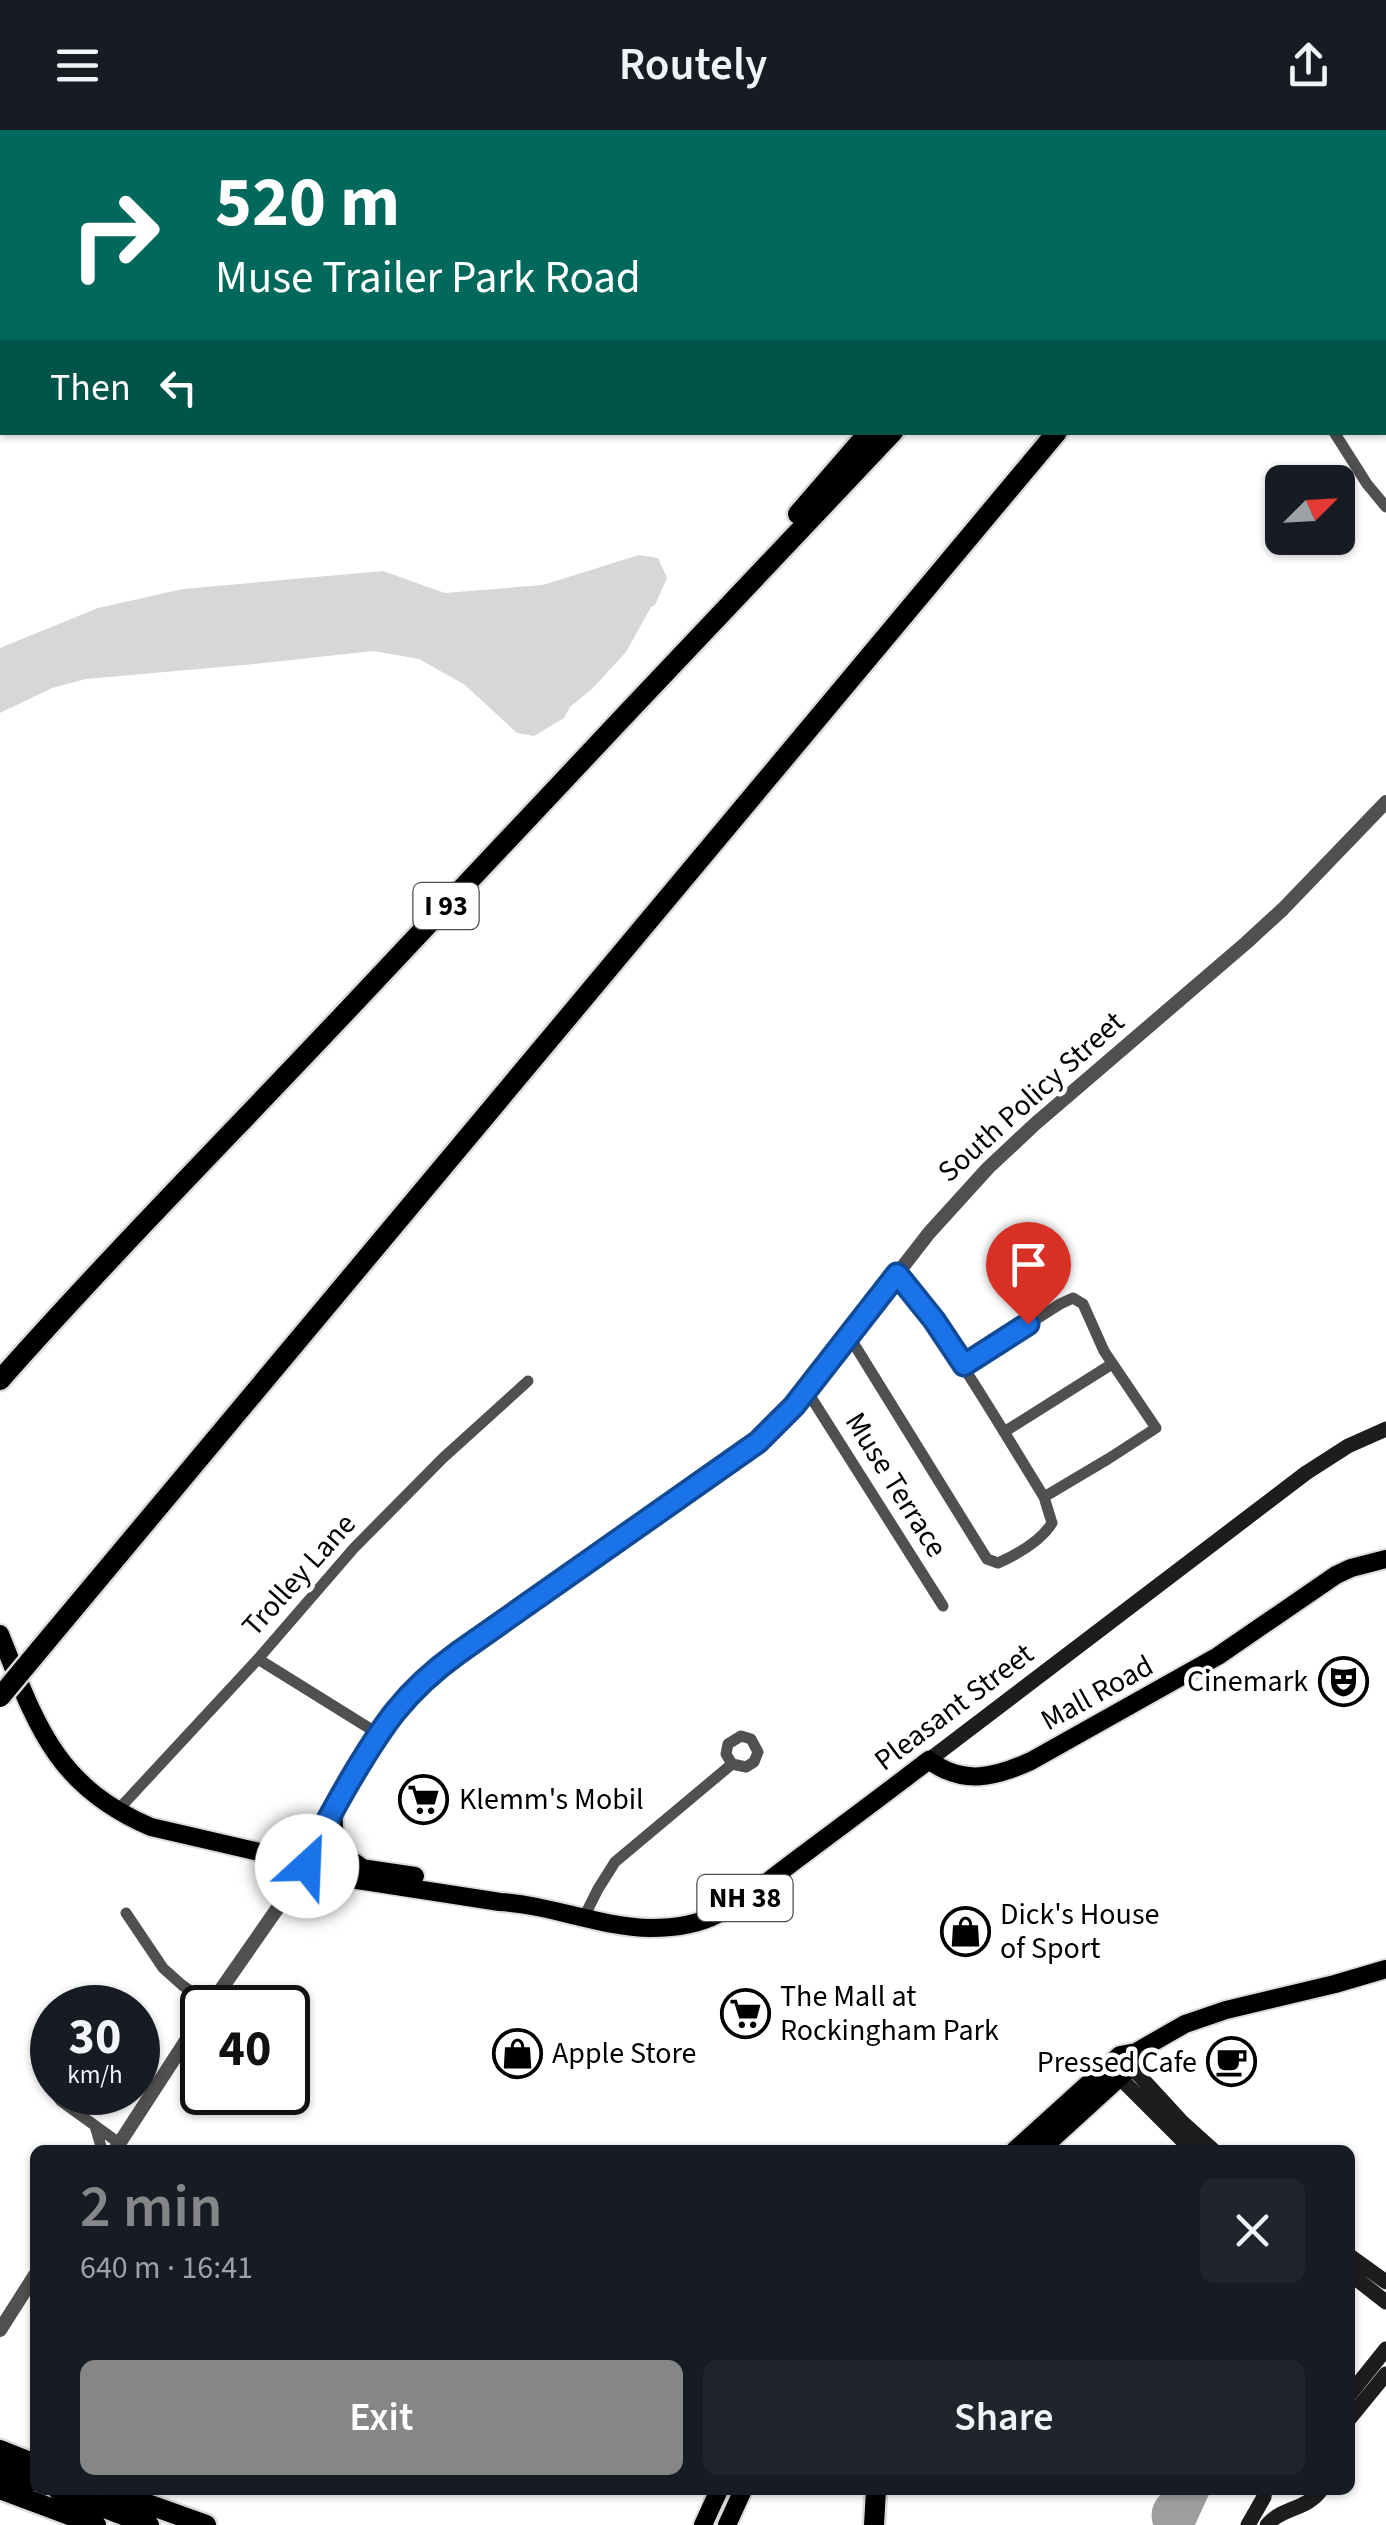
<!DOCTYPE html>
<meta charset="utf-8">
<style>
:root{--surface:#171b24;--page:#20242c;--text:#f1f3f6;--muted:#9ea1a6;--accent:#858687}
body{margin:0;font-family:"Source Sans 3",sans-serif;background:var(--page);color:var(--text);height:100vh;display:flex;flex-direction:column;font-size:38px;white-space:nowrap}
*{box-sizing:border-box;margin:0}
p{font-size:32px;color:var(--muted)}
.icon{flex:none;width:55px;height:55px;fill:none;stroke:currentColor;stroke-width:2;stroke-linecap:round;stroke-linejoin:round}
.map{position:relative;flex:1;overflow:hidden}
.details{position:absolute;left:30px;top:2015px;width:1325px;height:350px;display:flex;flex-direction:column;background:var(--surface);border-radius:15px;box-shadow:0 2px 8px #0004}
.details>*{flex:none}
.top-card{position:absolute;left:0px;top:0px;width:1388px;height:305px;box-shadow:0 2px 8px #0004;background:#00695c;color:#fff;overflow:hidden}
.needle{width:65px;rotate:66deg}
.tools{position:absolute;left:1265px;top:335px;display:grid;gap:20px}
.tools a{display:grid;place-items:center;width:90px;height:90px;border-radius:15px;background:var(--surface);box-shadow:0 2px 8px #0004;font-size:50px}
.speed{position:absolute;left:30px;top:1855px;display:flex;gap:20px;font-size:50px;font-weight:700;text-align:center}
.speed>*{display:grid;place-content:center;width:130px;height:130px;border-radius:50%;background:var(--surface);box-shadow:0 2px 8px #0004;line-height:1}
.speed small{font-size:25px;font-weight:400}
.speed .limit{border:5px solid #111;border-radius:15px;background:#fff;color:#111}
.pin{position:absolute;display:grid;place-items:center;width:85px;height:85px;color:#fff;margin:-102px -42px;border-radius:50% 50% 50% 0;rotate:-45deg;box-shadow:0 0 10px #0007}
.pin .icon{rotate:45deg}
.me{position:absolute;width:110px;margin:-55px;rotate:25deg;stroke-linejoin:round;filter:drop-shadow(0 0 8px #0008)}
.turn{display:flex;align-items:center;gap:35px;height:210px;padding:0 50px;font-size:45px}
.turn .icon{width:130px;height:130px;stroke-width:2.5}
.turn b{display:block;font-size:70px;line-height:85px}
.then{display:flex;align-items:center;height:95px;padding:0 50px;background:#0003;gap:20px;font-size:38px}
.round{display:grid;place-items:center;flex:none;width:105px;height:105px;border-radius:15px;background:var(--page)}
.summary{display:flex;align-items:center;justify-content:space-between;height:170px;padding:0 50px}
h1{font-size:60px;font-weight:600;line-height:75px;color:var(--accent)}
.action{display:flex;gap:20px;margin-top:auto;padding:20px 50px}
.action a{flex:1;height:115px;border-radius:15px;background:var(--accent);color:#fff;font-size:40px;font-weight:600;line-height:115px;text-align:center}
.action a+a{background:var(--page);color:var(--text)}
header{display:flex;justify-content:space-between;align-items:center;height:130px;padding:0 50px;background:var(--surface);font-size:45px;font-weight:600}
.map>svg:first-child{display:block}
.green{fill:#d7d7d7}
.water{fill:#9e9e9e}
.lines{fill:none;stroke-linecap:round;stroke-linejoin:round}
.primary-casing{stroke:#dbdbdb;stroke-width:22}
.motorway-casing{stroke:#dbdbdb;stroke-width:25}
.minor{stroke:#505050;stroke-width:11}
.tertiary{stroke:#505050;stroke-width:14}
.secondary{stroke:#1d1d1d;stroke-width:15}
.primary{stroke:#000;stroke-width:18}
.motorway{stroke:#000;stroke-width:20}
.motorway-bridge-casing{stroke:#dbdbdb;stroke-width:25;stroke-linecap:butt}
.motorway-bridge{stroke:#000;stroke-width:20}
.route-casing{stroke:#114b97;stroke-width:25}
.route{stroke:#1a73e8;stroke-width:18}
.labels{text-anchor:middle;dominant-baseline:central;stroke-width:9;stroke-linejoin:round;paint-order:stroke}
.shield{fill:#fff;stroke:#4c4c4c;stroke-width:2.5}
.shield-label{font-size:28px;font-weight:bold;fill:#000}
.street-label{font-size:30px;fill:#000;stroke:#fff}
.poi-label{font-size:30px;fill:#000;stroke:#fff;text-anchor:start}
</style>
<header><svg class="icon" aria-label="menu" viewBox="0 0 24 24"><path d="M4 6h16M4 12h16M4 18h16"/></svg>Routely<svg class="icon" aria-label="share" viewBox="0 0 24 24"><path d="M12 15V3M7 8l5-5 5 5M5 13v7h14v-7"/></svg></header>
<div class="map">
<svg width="1386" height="2395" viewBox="0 0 1386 2395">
<rect width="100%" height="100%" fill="#fff"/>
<path class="green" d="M639,425L658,428L667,448L655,475L651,477L626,522L592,559L570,577L564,588L534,606L517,603L465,555L419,529L373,521L255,534L86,549L52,558L0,583V518L98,478L183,459L383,441L445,463L543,455Z"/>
<path class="water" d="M1165,2360H1211L1195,2395H1153C1149,2379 1154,2371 1165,2360Z"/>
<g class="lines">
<defs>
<path id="primary" d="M0,1504C36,1594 55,1656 151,1697L268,1724L307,1736L325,1745L500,1772C551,1775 599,1797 651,1798C674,1798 697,1795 718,1784C748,1769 773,1747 800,1727C843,1695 886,1663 929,1630C963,1656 996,1647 1031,1631L1218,1526L1336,1445L1351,1438L1386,1429
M334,1679C332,1704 337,1723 360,1736
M307,1736L327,1733L415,1746
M1015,2020L1120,1925L1136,1922L1185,1894L1226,1880L1335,1854L1386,1839
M1040,2020L1131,1937L1136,1922
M703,2395L719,2360
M727,2395L743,2360"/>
<path id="motorway" d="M1132,2L1134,0
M1174,2L1177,0
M1308,2L1310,0
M1359,2L1363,0
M798,384L869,302
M0,1250C111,1125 228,1007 342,886C526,691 708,496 893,302
M40,1519L1057,302
M0,2320L35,2334
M0,2338L35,2351
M0,2359L96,2395
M58,2360L149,2395
M108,2360L206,2395
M874,2395L876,2360"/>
</defs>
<use href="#primary" class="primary-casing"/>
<use href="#motorway" class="motorway-casing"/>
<path class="minor" d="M660,2L664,0
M1334,302L1367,354L1386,377
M897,1144C953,1214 997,1291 1044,1367L1108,1329L1156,1298L1104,1221L1083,1174L1073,1168L1060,1174L964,1235
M849,1206L987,1429L998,1433C1018,1424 1041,1411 1052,1393L1044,1367
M807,1261L943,1476
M1004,1302L1112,1234
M258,1529L377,1603
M117,1681L258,1529L354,1418L443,1328L528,1251
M126,1783L163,1838L182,1855L210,1875
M584,1787L598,1759L615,1732L732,1634L746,1637L754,1632L758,1622L751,1609L741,1606L728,1614L726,1624L732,1634
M54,1962L61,1971L119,2013
M95,1996L102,2020"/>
<path class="tertiary" d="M208,1878L307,1736L321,1702L388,1588L419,1554L459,1523L737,1327L758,1312L794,1277L929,1103L988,1038L1035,994L1246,813L1283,779L1386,672
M115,2020L202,1886
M0,2200L35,2145"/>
<path class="secondary" d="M929,1630L1306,1343L1348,1316L1386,1299
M1125,1930L1182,1992L1213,2020
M1114,1942L1192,2020
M1350,2126L1386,2152
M1350,2144L1386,2172
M1350,2264L1386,2219
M1350,2288L1386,2244
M1248,2395L1264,2367L1265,2360
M1267,2395C1282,2377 1307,2380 1321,2360"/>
<use href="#primary" class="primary"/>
<use href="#motorway" class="motorway"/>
<defs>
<path id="motorway-bridge" d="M0,1567L40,1519"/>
</defs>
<use href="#motorway-bridge" class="motorway-bridge-casing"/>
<use href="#motorway-bridge" class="motorway-bridge"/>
</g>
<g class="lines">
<defs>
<path id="route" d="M307,1736C318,1706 333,1680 349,1652C382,1596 404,1562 458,1523L758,1312L794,1276L897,1144L934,1190L964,1235L1028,1194"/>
</defs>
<use href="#route" class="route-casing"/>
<use href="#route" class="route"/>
</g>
<defs>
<symbol id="theatre-ring" viewBox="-11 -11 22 22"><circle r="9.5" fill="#fff" stroke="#000" stroke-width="1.5"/><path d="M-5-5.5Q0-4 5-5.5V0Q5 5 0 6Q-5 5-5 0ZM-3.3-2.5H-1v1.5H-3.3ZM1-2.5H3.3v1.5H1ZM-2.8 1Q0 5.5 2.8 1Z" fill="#000"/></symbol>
<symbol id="supermarket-ring" viewBox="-11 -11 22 22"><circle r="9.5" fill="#fff" stroke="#000" stroke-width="1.5"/><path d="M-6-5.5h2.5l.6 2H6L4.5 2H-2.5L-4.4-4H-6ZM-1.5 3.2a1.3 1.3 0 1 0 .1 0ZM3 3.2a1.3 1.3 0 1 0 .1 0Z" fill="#000"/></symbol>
<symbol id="shop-ring" viewBox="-11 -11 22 22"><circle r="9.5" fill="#fff" stroke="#000" stroke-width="1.5"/><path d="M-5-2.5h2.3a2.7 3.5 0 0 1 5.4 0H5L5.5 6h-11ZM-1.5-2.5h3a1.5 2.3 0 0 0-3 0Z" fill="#000"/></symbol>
<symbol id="cafe-ring" viewBox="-11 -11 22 22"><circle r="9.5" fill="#fff" stroke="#000" stroke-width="1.5"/><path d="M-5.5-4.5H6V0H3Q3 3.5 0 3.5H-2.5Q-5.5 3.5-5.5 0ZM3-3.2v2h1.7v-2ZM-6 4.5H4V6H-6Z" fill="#000"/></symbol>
</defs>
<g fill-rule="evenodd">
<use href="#theatre-ring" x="1316" y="1524" width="55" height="55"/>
<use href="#supermarket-ring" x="396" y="1642" width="55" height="55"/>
<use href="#shop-ring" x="938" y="1774" width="55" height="55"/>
<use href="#supermarket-ring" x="718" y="1856" width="55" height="55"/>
<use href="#shop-ring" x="490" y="1896" width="55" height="55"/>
<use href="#cafe-ring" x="1204" y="1904" width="55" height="55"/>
</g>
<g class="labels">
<g class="shield">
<rect x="413.5" y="753" width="65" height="46" rx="8"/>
<rect x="697.5" y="1745" width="95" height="46" rx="8"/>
</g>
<g class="shield-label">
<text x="446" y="776">I 93</text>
<text x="745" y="1768">NH 38</text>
</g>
<g class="street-label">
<text transform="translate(1031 967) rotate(-42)">South Policy Street</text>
<text transform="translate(896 1355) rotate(58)">Muse Terrace</text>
<text transform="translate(299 1445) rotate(-48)">Trolley Lane</text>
<text transform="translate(1097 1563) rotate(-29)">Mall Road</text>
<text transform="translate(954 1577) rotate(-37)">Pleasant Street</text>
</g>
<g class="poi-label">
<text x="1308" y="1551" text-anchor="end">Cinemark</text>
<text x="459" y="1669">Klemm's Mobil</text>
<text x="1000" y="1784">Dick's House<tspan x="1000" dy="34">of Sport</tspan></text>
<text x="780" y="1866">The Mall at<tspan x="780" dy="34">Rockingham Park</tspan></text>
<text x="552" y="1923">Apple Store</text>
<text x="1197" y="1932" text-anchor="end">Pressed Cafe</text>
</g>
</g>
</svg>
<div class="tools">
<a><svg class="needle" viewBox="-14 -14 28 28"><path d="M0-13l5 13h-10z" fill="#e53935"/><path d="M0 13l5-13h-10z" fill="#9ea1a6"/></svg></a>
</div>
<div class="speed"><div>30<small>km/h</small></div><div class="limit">40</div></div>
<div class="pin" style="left:1028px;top:1194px;background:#d93025"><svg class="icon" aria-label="arrive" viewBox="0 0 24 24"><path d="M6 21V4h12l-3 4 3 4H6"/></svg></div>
<svg class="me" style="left:307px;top:1736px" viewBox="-20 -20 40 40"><circle r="19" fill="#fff"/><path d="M0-13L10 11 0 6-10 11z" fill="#1a73e8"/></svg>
<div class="top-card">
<div class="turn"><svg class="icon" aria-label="right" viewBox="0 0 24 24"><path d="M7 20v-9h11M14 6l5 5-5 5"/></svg><div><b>520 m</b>Muse Trailer Park Road</div></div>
<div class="then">Then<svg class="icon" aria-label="left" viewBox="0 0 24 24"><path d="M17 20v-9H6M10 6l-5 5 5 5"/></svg></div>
</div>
<section class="details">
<div class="summary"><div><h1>2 min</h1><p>640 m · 16:41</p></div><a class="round"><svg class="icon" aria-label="close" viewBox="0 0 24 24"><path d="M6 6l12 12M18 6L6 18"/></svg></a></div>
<div class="action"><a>Exit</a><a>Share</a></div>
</section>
</div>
